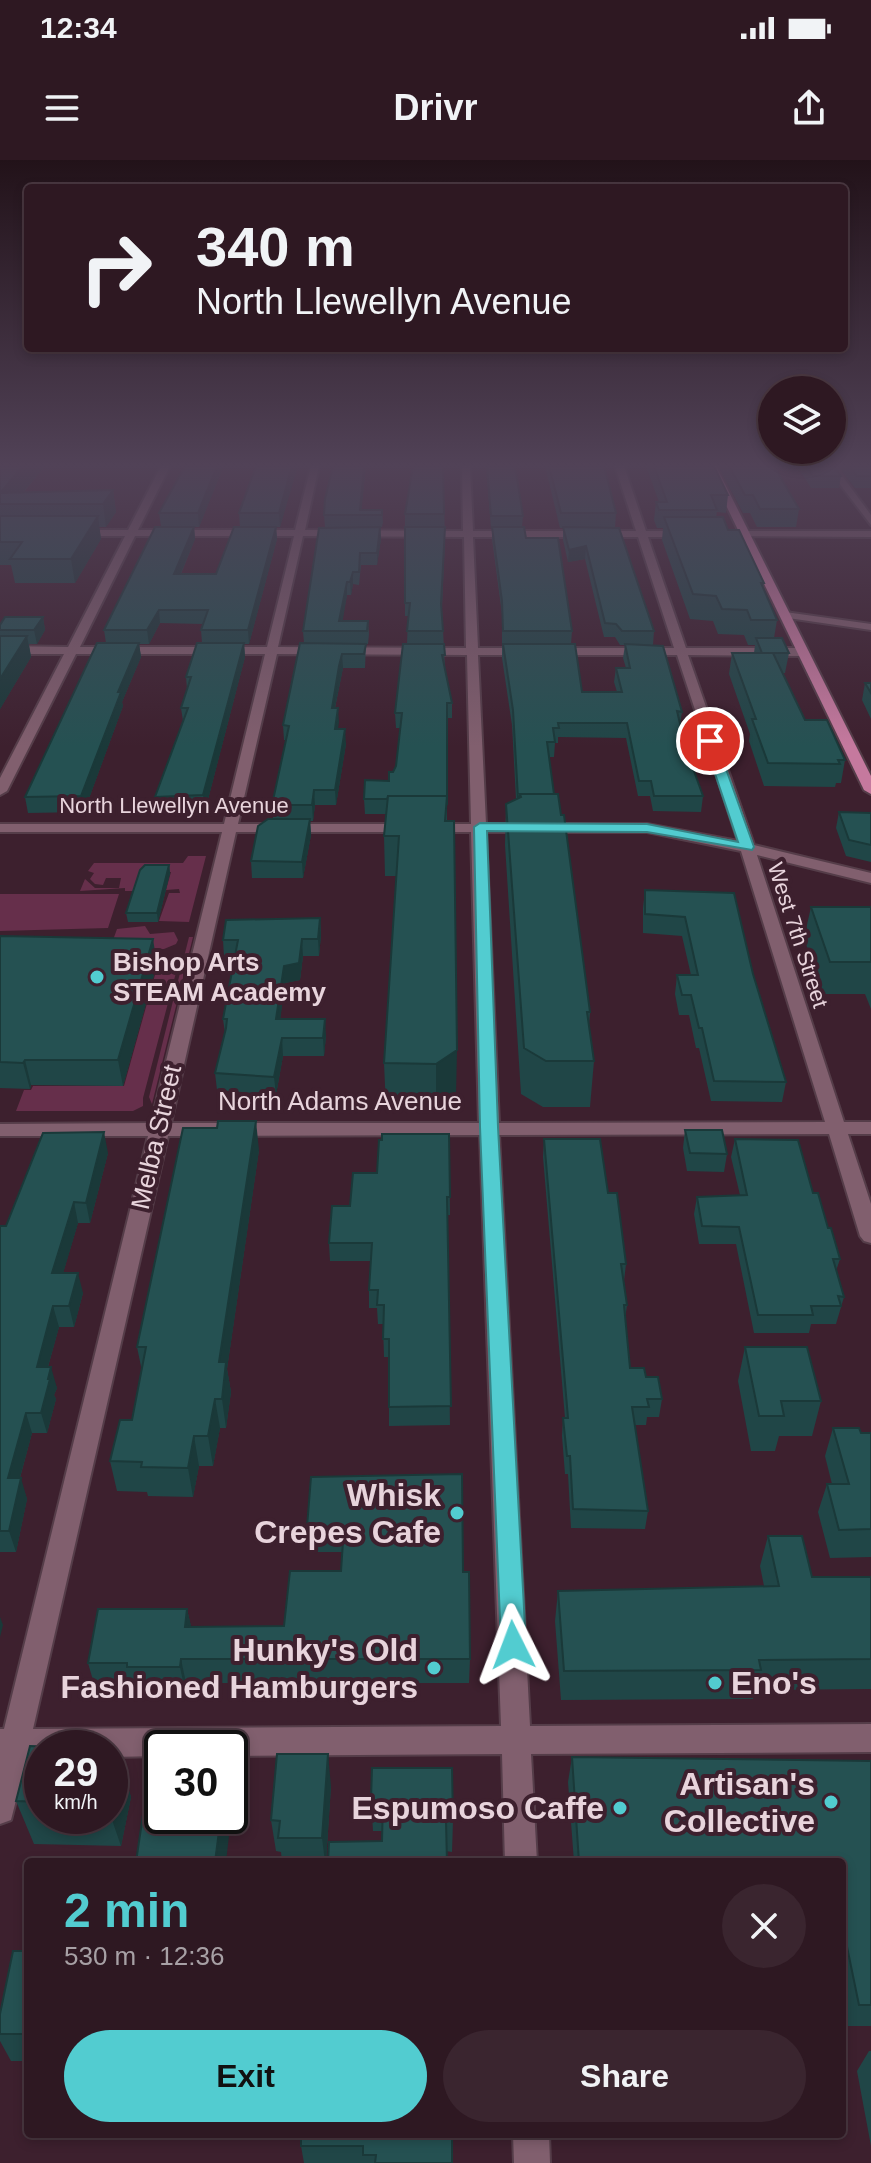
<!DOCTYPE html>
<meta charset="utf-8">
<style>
:root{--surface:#2e1822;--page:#3a252f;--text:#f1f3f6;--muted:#a7a0a5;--line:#493740;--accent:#52ccd0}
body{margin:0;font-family:Helvetica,sans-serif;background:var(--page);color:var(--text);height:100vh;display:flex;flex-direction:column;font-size:30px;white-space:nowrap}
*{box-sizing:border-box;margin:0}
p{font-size:26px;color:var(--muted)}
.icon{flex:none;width:44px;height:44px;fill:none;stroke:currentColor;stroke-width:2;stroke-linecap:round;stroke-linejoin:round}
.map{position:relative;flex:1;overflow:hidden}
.side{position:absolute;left:24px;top:1698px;width:822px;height:280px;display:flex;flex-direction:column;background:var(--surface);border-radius:8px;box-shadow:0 4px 12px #0003,0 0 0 2px var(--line)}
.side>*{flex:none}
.top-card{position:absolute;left:24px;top:24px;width:824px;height:168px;border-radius:8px;box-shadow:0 4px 12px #0003,0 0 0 2px var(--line);background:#2e1822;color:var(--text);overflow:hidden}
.tools{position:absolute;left:758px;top:216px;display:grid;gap:16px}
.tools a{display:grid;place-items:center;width:88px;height:88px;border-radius:50%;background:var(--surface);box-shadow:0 4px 12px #0003,0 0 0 2px var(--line);font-size:40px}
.speed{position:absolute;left:24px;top:1570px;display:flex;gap:16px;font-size:40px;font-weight:700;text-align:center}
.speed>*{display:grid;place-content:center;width:104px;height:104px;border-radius:50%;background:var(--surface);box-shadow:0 4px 12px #0003,0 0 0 2px var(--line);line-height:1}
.speed small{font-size:20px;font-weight:400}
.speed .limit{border:4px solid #111;border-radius:12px;background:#fff;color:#111}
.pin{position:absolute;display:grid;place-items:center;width:68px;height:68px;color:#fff;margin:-34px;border:4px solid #fff;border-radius:50%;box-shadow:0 2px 8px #0007}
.me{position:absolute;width:88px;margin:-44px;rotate:357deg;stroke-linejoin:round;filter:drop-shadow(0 0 6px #0008)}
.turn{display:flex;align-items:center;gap:28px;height:168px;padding:0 40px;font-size:36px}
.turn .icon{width:104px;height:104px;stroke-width:2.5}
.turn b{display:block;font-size:56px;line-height:68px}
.round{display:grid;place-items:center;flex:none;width:84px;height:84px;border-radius:42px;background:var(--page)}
.overview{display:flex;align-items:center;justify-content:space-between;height:136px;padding:0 40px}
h1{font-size:48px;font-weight:700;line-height:60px;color:var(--accent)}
.button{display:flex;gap:16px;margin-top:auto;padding:16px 40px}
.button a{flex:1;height:92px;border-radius:48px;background:var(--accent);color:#111;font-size:32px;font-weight:700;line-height:92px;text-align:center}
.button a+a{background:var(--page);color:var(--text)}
.status{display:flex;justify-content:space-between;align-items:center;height:56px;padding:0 40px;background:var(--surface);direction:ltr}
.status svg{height:22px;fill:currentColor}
header{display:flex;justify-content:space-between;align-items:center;height:104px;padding:0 40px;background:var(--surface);font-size:36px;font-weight:700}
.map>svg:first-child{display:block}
.green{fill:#662f4b}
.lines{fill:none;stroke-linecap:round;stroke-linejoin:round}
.minor-casing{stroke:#553d49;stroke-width:4}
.major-casing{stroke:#553d49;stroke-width:4}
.minor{fill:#815f6e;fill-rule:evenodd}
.major{fill:#c5799e;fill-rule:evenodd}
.wall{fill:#204647}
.shaded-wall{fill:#1a3939}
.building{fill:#255152;stroke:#1a3939;stroke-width:2}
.route{fill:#52ccd0;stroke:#358587;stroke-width:2}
.poi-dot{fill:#52ccd0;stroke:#3d202e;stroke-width:3}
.labels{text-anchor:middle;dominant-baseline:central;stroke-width:8;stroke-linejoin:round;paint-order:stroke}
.far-street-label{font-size:22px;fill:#e8d4dc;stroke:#3d202e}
.poi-label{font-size:26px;font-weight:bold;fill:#e8d4dc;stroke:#3d202e;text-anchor:start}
.street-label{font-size:26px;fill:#e8d4dc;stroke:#3d202e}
.near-poi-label{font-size:32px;font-weight:bold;fill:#e8d4dc;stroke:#3d202e;text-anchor:end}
</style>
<div class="status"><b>12:34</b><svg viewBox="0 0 49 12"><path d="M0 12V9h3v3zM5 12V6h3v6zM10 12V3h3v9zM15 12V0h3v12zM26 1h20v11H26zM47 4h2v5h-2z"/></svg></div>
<header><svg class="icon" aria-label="menu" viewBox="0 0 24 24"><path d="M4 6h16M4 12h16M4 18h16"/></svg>Drivr<svg class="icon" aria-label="share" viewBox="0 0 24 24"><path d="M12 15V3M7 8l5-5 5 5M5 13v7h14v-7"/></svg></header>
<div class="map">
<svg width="871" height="2003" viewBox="0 0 871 2003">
<rect width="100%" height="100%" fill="#3d202e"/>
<path class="green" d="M188,696H206L189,762L159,761L169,733H180L179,729L166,730L171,712L145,713L133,731H125V728L80,731L85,719L95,728H119L121,718H106L103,725L95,724L90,719L94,713L88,711L94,703H183Z
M0,734H119L108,768L0,771Z
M145,766L150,774L174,772L178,780L176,784L164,789L109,791L117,769Z
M189,777H193L152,944L149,937Z
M158,804L178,805L143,938V946L133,951H16L24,930H31L33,926H124Z"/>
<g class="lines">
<defs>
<path id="minor" d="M161,306H170L138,370H295L311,306H319L305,370L463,371L462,306H470L473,371H636L615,306H624L646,371H688L693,374L688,377H648L686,488H803L809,492L803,496L688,495L754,685L871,713V723L757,695L844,962H871V974H848L871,1044V1083L864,1081L860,1076L829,974L499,975L530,1566L871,1564V1592L531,1594L537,1702H505L502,1594L230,1596V1588H162V1596L110,1597V1588H42V1597H27L11,1660L0,1664V1569H4L148,976H0V964L151,963L222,672H0V664H224L265,494H76L7,631L0,635V618L64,494H0V486L68,487L125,376H76L71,373L76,370H128ZM135,376H294L267,487H80ZM303,376L464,377L466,488L278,487ZM473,377H638L674,488H478ZM277,494L467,495L471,664H238ZM478,495H677L738,681L647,664H486ZM236,672H471L479,963H171ZM486,672H647L741,691L825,962L499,963ZM480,975L501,1566L33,1569L168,976Z
M826,306H835L871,355V365Z
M724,371H871V377L721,376Z
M785,452L871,464V470L781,457V453Z
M513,1974H549L550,2003H514Z"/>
<path id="major" d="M707,306H716L871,616V634L864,630Z"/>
</defs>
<use href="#minor" class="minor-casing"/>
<use href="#major" class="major-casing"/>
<use href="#minor" class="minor"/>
<use href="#major" class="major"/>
</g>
<path class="wall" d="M0,306H45L24,332L113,330L116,352L106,367H99L101,379L75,423H15L11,405H0Z
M333,306H366L361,350H382L383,362L382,367H380L381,379L377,405H361L359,425L353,424L351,435H347L342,461H368L369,474L368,484H366L365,508H343L335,548H338V569L346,584L336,645H315L313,661H310L311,675L303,718H252L251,701L273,659L272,645L286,580H284L283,565L304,483L303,471L357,367H325L324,355Z
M443,306L445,379L442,449L445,509L452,543V558H447V661L456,935L436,948H386L384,903L397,716H385L384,676L386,654H365L364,639L389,621L396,606L400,568H396L395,553L407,484L408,456H405V354Z
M486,306H515L523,356L522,367L526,378L572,471L571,484L582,532H617L614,522L616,508H626L623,498L625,485H620L615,477H604L585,399L568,402L563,380V368H560L545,306H604L616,353L615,368L654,471L653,485L682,552L680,564L686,589L703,636L701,652L653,651L650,636H638L626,578L558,577V583H555L554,597H549L554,634L590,852L589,866L594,901L590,947H543L521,934L505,685L506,644L516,639L512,565L502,498V454L492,379V368H491Z
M646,306H714L728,335L726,353L717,352L716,357L728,370L764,423L763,428L777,460L774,478L789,493L785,513H783L805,560L845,600L841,623H836L835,627L764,626L749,581L750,574L729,514L732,493H754L755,485H748L744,475L718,474L713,461L690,459L662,380L663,368H657L654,360L656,342H659Z
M718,306H774L799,349L796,367H757L750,353H743Z
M797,306H834L841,316L839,328H811Z
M838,306H871V328H855Z
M222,310L199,367H194L195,379L181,414H216L240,367L239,353L293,318L280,367H276L277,379L249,484H244L245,497L205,651L157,653L155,637L183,561L181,548L187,529L186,517L202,483L201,470L203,464L160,463L149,484H139L141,497L122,542L123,546L84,652L28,653L25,637L106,483L104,470L161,366L159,353Z
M43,457L45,470L37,484H29L31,497L0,549V465Z
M865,523H871V559L862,540Z
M839,652L871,654V702L846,696L836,668Z
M169,705L170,713L158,762H128L126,753Z
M645,730L734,733L753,814L786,922L782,942L711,941L699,888H696L689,855H679L675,834L677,815H691L682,776L643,773V748Z
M811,747H871V849L865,834H823L804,778Z
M320,758L321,775L319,796H303L300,820L285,823L280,859L326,876L324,896H283L276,935L217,930L215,913L225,873L223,859L235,797H224L223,780Z
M0,776L157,804L123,926L31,925L30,929L0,928Z
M685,970L727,994L724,1012L687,1011L683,988Z
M449,974L450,1055H447L450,1265L389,1266V1197H384L383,1164H378L377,1148H369V1130L371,1101H330L329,1083L350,1046L377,1013Z
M544,979L608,1033L626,1104L624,1121L627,1145L625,1159L630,1208L646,1217L662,1239L659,1257H647L646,1265H635L648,1351L645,1369L571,1368L568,1314H565L562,1276L563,1258H565L543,997Z
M735,979L813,1033L840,1099L836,1111L844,1137L836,1164H811L809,1173H754L736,1084H699L694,1054L697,1037L740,1035L731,997Z
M259,990L227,1209L231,1232L226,1268H220L213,1306H199L193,1337L148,1336L147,1332L117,1331L110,1301L132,1260L142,1211L137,1187Z
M108,993L90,1063H78L63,1113L83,1133L74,1167H59L48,1207L57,1228L54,1235L56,1239L47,1273H32L20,1318L27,1339L16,1392H0V1066H6Z
M745,1187L821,1241L812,1276H779L775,1291H751L738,1221Z
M833,1268L861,1273H871V1397L830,1398L818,1352L827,1324H832L825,1296Z
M311,1317L463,1412L470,1499L469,1523H186L185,1531H133L132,1527H95L88,1503L187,1449L191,1467L284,1466L341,1411L342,1392H310L307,1367Z
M768,1376L812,1417H871V1529L756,1530L753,1539L561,1540L555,1461L558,1431L764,1426L760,1406Z
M42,1588V1656H110V1593H117L131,1637L121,1686L34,1684L16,1641Z
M572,1597L871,1601V1866H847L842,1840V1702H574L568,1622Z
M372,1608L453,1661L452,1692L382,1681V1671H373L371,1640Z
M331,1626L326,1702H282L281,1692L276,1691L271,1660Z
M28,1791V1901H11L0,1881V1854Z
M869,1891H871V1986L857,1911Z
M301,1974L452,2003H304L301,1986Z"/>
<path class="shaded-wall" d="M23,306H45L13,344L0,333Z
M216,306H222V310L199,367L198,353Z
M292,306H298L280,367L279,353Z
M364,306H366L361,355L360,350Z
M113,330L116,352L106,367L103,344Z
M98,356L101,379L75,423L71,399Z
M194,367L195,379L175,427L174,414Z
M276,367L277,379L249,484L248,470Z
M380,367L381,379L377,405V393Z
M586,386L585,399L568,402L569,390Z
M353,412V424L351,435L350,422Z
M347,422V435L341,471L339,461Z
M159,450L160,463L149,484L147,470Z
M43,457L45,470L37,484L34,470Z
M27,476L31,497L0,549V519Z
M139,483L141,497L122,542L123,546L84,652L81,636L118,532Z
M244,483L245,497L205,651L203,635Z
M342,494L343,508L332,562V548Z
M338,548L339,562L336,584L335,569Z
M345,569L346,584L336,645L335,630Z
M314,630L315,645L313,661L312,645Z
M310,659L311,675L303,718L302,702Z
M169,705L170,713L158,762L157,753Z
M320,758L321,775L319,796L318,779Z
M153,779L157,804L123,926L118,900Z
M302,779L303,796L300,820L285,823L278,877L276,859L284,806Z
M325,859L326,876L324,896L323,878Z
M282,878L283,896L276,935L274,917Z
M457,890L456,935L436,948V904Z
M25,900L31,925L30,929L23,903Z
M256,961L259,990L227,1209L231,1232L226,1268L222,1239L219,1202Z
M104,972L108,993L90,1063L86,1043Z
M74,1042L78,1063L57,1134L52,1113Z
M78,1113L83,1133L74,1167L69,1146Z
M53,1146L59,1167L42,1228L37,1207Z
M51,1207L57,1228L54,1235L56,1239L47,1273L41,1253Z
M215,1239L220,1268L213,1306L208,1276Z
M26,1253L32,1273L14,1339L8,1318Z
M194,1276L199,1306L193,1337L188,1308Z
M21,1318L27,1339L16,1392L9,1371Z
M187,1449L193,1474L185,1467Z
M0,1457L3,1465L0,1477Z
M181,1499L186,1523L185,1531L180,1507Z
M117,1593L131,1637L121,1686L110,1654V1627Z
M328,1594L331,1626L326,1702H325L322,1678Z
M230,1628L233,1641L226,1702H215L221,1656H230Z"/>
<path class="building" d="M0,306H23L0,333L113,330L103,344H0Z
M185,306H217L198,353H159Z
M256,306H292L279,353H239Z
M333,306H364L360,350H382V355H324L325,339Z
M413,306H443L444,354H405Z
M487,306H515L523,356H491Z
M549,306H604L616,353H561Z
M654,306H714L728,335H711L717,350H659L656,342H667Z
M729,306H774L799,349H760L753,335H745Z
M806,306H834L841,316H813Z
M849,306H871V316H857Z
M0,356H98L71,399H10L22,382H0Z
M664,357H723L728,370H739L764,423H761L777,460H751L747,450L722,449L716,436L693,434Z
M155,367H194L174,414H216L234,367H276L248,470H201L208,450H159L147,470H104Z
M380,367L377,393H360L359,412H353L350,422H347L339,461H368L367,471H303L319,368Z
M405,367H445L441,444L443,471H407L410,443H405Z
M492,367H524L526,378H558L572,471H503L502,441Z
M563,367L619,368L654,471H622L616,464L605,463L586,386L569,390Z
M5,457H43L34,470H0V465Z
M0,476H27L0,519Z
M756,478H782L789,493H762Z
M97,483H139L118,532H121L81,636L25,637Z
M197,483H244L203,635L155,637L188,548H181L191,517H186Z
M300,483L366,484L364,494H342L339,506L332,548H338L335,569H345L335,630H314L312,645H272L289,566L283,565Z
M403,484H444L445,495H442L452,543H447V645V636H388L387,639H364L365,620L389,621V612H393L396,606L402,553H395Z
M503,484H575L582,532H622L616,508H630L625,484L663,486L682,552L677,551L686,589L703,636H654L651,621H639L627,563H558L559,568H553L555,582H547L554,634H520V637L518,638L513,550Z
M732,493H773L805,560H827L845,600H838L840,604L768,603L752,559H756Z
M865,523H871V533Z
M520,634H558L561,655H564L590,852H587L594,901H546L524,888L506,644L521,637Z
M388,636H447L445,661H454L457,890L436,904L384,903L399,676H384Z
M839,652L871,653V685L849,680Z
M268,659H310L302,702L251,701L258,666Z
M145,705H169L157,753H126L140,710Z
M645,730L734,733L753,814L786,922L714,921L702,868H699L691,835H682L677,815H698L685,757L645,754Z
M811,747H871V802H830Z
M320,758L318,779H302L299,803L284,806L276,859H325L323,878H282L274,917L215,913L226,868L227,859H223L238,780H223L226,760Z
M0,776L153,779L118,900H25L23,903L0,902Z
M218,961H256L219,1202H226L222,1239H215L208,1276H194L188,1308L141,1307L142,1302L110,1301L120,1260H132L146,1187H137L183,968H217Z
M685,970H722L727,994L690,993Z
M104,972L86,1043L74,1042L52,1113H78L69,1146H53L37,1207H51L48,1219H50L41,1253H26L8,1318H21L9,1371H0V1066H6L43,973Z
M382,974H449L450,1037H447L451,1246L389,1247V1179H383L384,1145H377L378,1130H369L372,1083H329L332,1046H350L353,1013H377L379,980H382Z
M544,979H600L608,1033H617L626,1104H621L627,1145H624L630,1208H644L646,1217H658L662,1239H647L649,1247H632L648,1351L573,1349L570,1296H567L563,1258H568Z
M735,979L798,980L813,1033H818L828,1068H831L840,1099H833L844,1137L838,1136L841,1146H811L813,1155H758L739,1067L702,1066L697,1037L747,1035Z
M745,1187H807L821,1241H781L784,1256H759Z
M833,1268H859L861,1273H871V1369L839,1370L827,1324H849Z
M462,1314L463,1412H469L470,1499H181L180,1507H127V1503H88L98,1449H187L185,1467L284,1466L290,1411H341L344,1367H307L311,1317Z
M768,1376H802L812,1417H871V1499L759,1500L761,1510L564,1511L558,1431L779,1426Z
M30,1586L85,1588H42V1642L16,1641Z
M110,1593H117L110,1627Z
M277,1594H328L322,1678H278L280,1661L271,1660Z
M572,1597L871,1601V1845H859L845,1777H842V1702H579Z
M372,1608H452L453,1661H446L447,1702H328L329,1682L382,1681L383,1640H371Z
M145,1641H162V1656H221L215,1702H136Z
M13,1791H28V1874H0V1854Z
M301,1974H452V2003H375L376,1995H363V1986H301Z"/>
<linearGradient id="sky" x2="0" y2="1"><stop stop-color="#221219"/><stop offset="0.52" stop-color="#514257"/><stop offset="1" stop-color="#514257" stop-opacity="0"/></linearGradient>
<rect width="871" height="587" fill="url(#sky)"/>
<path class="route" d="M710,578L716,581L754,687L752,690L647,672L487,671L498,967L526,1485L522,1493L513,1497L504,1493L501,1485L480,967L474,667L480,663L647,664L738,682L704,581Z"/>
<g class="poi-dot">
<circle cx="97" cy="817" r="8"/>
<circle cx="457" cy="1353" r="8"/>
<circle cx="434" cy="1508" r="8"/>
<circle cx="715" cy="1523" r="8"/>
<circle cx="831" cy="1642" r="8"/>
<circle cx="620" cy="1648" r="8"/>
</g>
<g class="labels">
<g class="far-street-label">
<text x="174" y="645">North Llewellyn Avenue</text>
<text transform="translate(798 775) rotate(72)">West 7th Street</text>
</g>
<g class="poi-label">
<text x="113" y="802">Bishop Arts<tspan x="113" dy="30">STEAM Academy</tspan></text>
</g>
<g class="street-label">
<text x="340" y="941">North Adams Avenue</text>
<text transform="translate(156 977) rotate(-77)">Melba Street</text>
</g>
<g class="near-poi-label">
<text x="441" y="1335">Whisk<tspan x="441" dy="37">Crepes Cafe</tspan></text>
<text x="418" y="1490">Hunky's Old<tspan x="418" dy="37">Fashioned Hamburgers</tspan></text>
<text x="731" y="1523" text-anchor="start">Eno's</text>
<text x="815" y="1624">Artisan's<tspan x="815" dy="37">Collective</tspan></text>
<text x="604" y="1648">Espumoso Caffe</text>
</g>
</g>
</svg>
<div class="tools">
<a><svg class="icon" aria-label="layers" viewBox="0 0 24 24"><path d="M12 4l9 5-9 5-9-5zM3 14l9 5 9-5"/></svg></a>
</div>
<div class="speed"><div>29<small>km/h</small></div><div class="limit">30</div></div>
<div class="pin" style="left:710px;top:581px;background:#d93025"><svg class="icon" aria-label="arrive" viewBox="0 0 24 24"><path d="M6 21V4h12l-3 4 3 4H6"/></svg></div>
<svg class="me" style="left:513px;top:1485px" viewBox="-20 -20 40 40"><path d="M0-17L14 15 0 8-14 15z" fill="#52ccd0" stroke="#fff" stroke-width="4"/></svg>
<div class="top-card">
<div class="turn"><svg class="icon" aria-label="right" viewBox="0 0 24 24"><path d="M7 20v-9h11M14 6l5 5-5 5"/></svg><div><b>340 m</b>North Llewellyn Avenue</div></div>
</div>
<section class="side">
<div class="overview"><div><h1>2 min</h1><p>530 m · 12:36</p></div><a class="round"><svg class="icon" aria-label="close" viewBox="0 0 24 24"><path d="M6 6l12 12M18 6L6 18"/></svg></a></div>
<div class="button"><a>Exit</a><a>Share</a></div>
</section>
</div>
